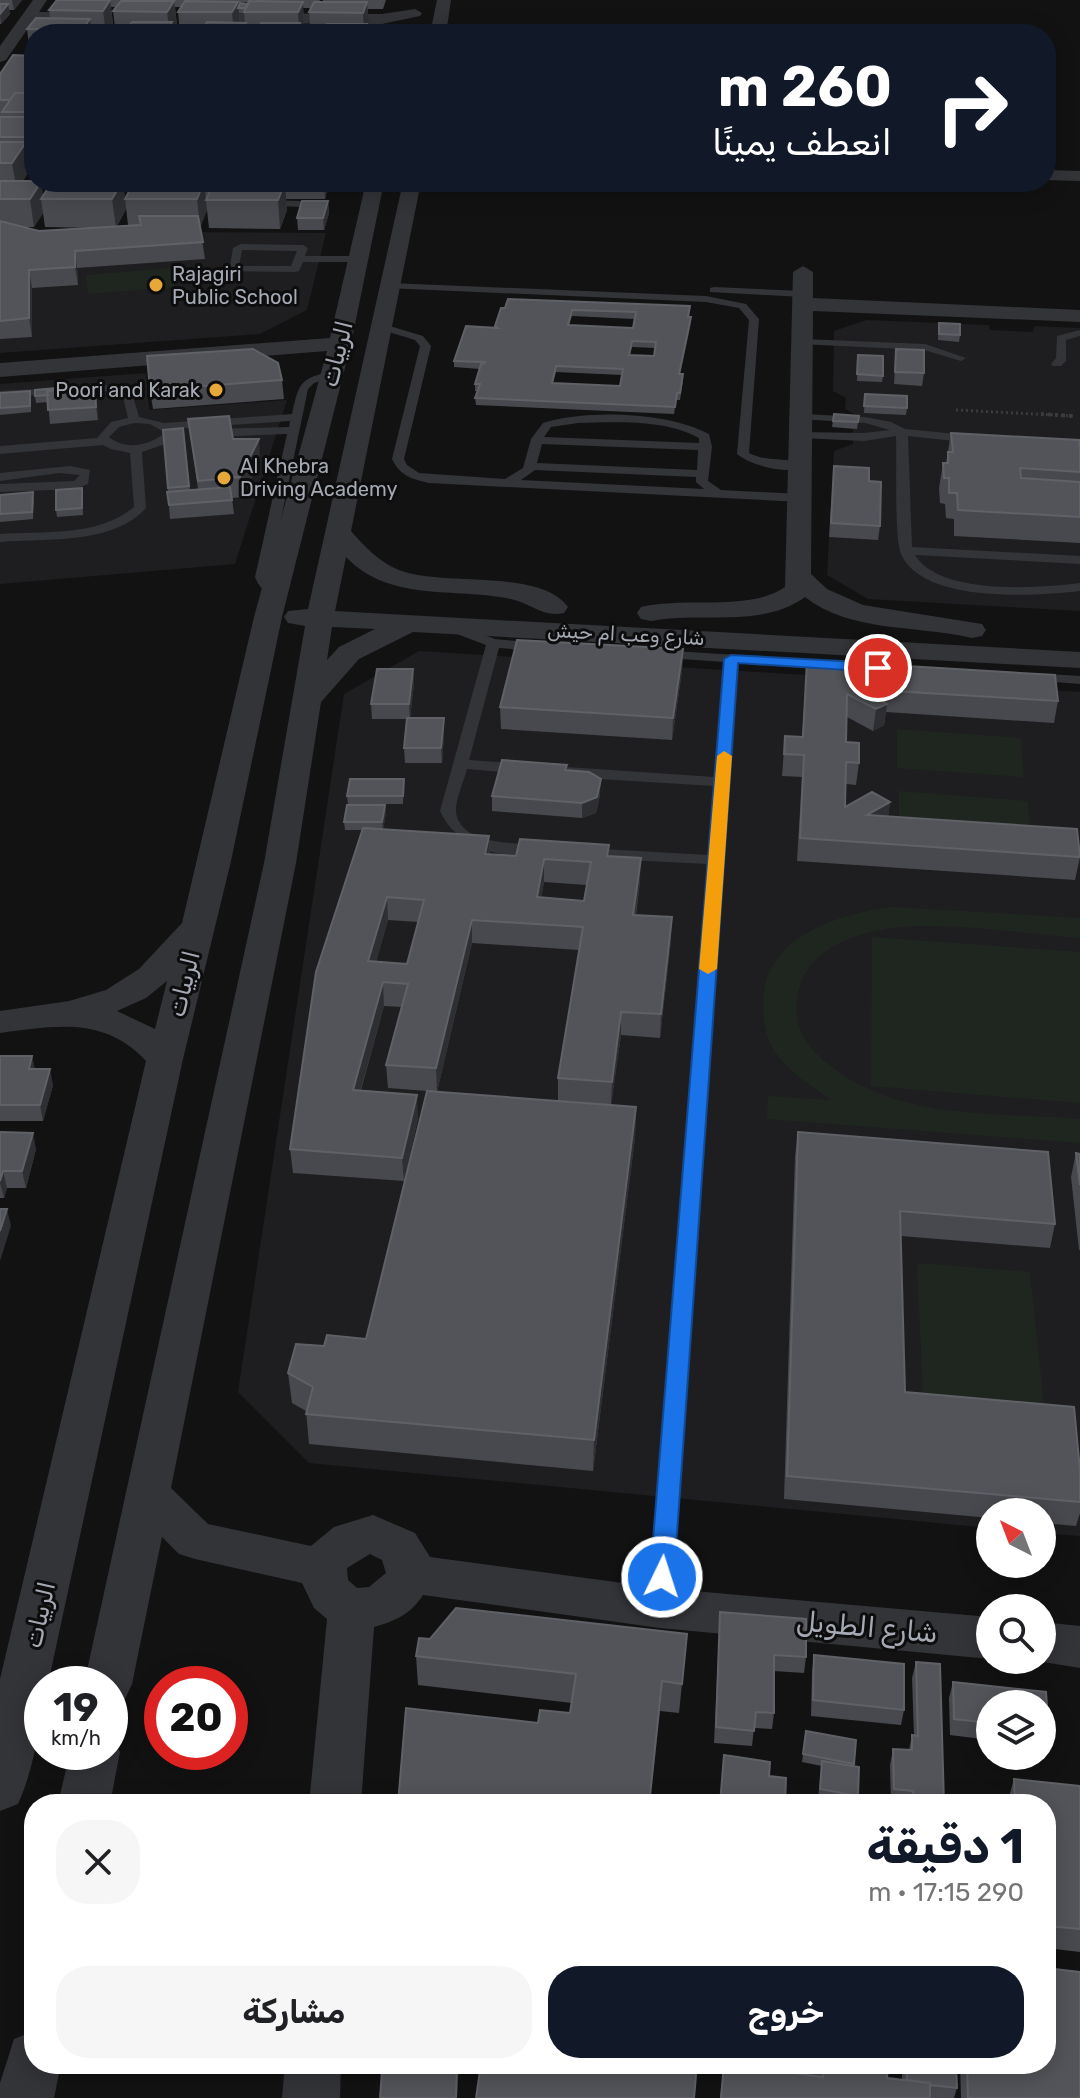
<!DOCTYPE html>
<html lang="ar">
<meta charset="utf-8">
<style>
:root{--surface:#fff;--page:#f6f6f6;--text:#202124;--muted:#757577;--accent:#111827}
body{margin:0;font-family:Rubik,Cairo,sans-serif;background:var(--page);color:var(--text);direction:rtl;height:100vh;display:flex;flex-direction:column;font-size:30px;white-space:nowrap}
*{box-sizing:border-box;margin:0}
p{font-size:26px;color:var(--muted)}
.icon{flex:none;width:44px;height:44px;fill:none;stroke:currentColor;stroke-width:2;stroke-linecap:round;stroke-linejoin:round}
.map{position:relative;flex:1;overflow:hidden;direction:ltr}
.details{position:absolute;left:24px;top:1794px;width:1032px;height:280px;display:flex;flex-direction:column;background:var(--surface);border-radius:32px;box-shadow:0 4px 20px #0003;direction:rtl}
.details>*{flex:none}
.hud{position:absolute;left:24px;top:24px;width:1032px;height:168px;border-radius:32px;box-shadow:0 4px 20px #0003;direction:rtl;background:#111827;color:#fff;overflow:hidden}
.needle{width:52px;rotate:318deg}
.controls{position:absolute;left:976px;top:1498px;display:grid;gap:16px}
.controls a{display:grid;place-items:center;width:80px;height:80px;border-radius:50%;background:var(--surface);box-shadow:0 4px 20px #0003;font-size:40px}
.speed{position:absolute;left:24px;top:1666px;display:flex;gap:16px;font-size:40px;font-weight:700;text-align:center}
.speed>*{display:grid;place-content:center;width:104px;height:104px;border-radius:50%;background:var(--surface);box-shadow:0 4px 20px #0003;line-height:1}
.speed small{font-size:20px;font-weight:400}
.speed .limit{border:12px solid #d22;background:#fff;color:#111}
.pin{position:absolute;display:grid;place-items:center;width:68px;height:68px;color:#fff;margin:-34px;border:4px solid #fff;border-radius:50%;box-shadow:0 2px 8px #0007}
.me{position:absolute;width:88px;margin:-44px;rotate:4deg;stroke-linejoin:round;filter:drop-shadow(0 0 6px #0008)}
.turn{display:flex;align-items:center;gap:28px;height:168px;padding:0 32px;font-size:36px}
.turn .icon{width:104px;height:104px;stroke-width:2.5}
.turn b{display:block;font-size:56px;line-height:68px}
.round{display:grid;place-items:center;flex:none;width:84px;height:84px;border-radius:32px;background:var(--page)}
.summary{display:flex;align-items:center;justify-content:space-between;height:136px;padding:0 32px}
h1{font-size:48px;font-weight:700;line-height:60px;color:var(--accent)}
.cta{display:flex;gap:16px;margin-top:auto;padding:16px 32px}
.cta a{flex:1;height:92px;border-radius:32px;background:var(--accent);color:#fff;font-size:32px;font-weight:700;line-height:92px;text-align:center}
.cta a+a{background:var(--page);color:var(--text)}
.map>svg:first-child{display:block}
.built{fill:#1e1e20}
.green{fill:#1f261f}
.lines{fill:none;stroke-linecap:round;stroke-linejoin:round}
.path-far1{stroke:#393b3f;stroke-width:3;stroke-dasharray:2 3;stroke-linecap:butt}
.path{stroke:#393b3f;stroke-width:4;stroke-dasharray:3 4;stroke-linecap:butt}
.lane{fill:#333438;fill-rule:evenodd}
.street{fill:#333438;fill-rule:evenodd}
.wall{fill:#48494e;fill-rule:evenodd}
.shaded-wall{fill:#2e2f32}
.building{fill:#525459;stroke:#5f6167;stroke-width:2;fill-rule:evenodd}
.route{fill:#1a73e8;stroke:#114b97;stroke-width:2}
.slow{fill:#f59e0b}
.poi-dot{fill:#e6a838;stroke:#0d0d0e;stroke-width:3}
.labels{text-anchor:middle;dominant-baseline:central;stroke-width:6;stroke-linejoin:round;paint-order:stroke}
.far-poi-label{font-size:20px;fill:#a4a9b3;stroke:#0d0d0e;text-anchor:start}
.far-street-label{font-size:20px;fill:#a4a9b3;stroke:#0d0d0e}
.street-label{font-size:24px;fill:#a4a9b3;stroke:#0d0d0e}
.near-street-label{font-size:28px;fill:#a4a9b3;stroke:#0d0d0e}
</style>
<div class="map">
<svg width="1080" height="2098" viewBox="0 0 1080 2098">
<rect width="100%" height="100%" fill="#121213"/>
<path class="built" d="M0,231L326,233L307,310L260,334L0,353Z
M867,320L989,325L990,330L1033,332L1034,326L1080,328V611L868,599L827,575L834,451L853,444V429L832,427L853,422L854,414L845,409L846,398L833,391L834,331Z
M146,373L149,410L287,400L235,564L0,584V384Z
M419,651L1080,692V1536L1042,1533V1512H990V1528L309,1463L238,1392L344,694Z"/>
<path class="green" d="M171,268L175,287L88,294L86,275Z
M897,729L1021,738L1024,777L897,768Z
M899,791L1028,801L1032,843L899,834Z
M893,907L1080,918V938C1023,934 933,919 880,930C847,936 810,952 800,986C791,1014 799,1038 820,1057C888,1121 993,1112 1080,1119V1143L767,1119L768,1096L831,1100C812,1086 789,1073 775,1052C764,1035 763,1018 763,999C766,935 842,913 893,907Z
M872,937L1080,952V1103L871,1086Z
M917,1263L1030,1272L1044,1406L923,1396Z"/>
<g class="lines">
<path class="path-far1" d="M956,410L1073,416"/>
<path class="path" d="M1041,414L1073,416"/>
<path class="lane" d="M261,182H271L264,200L302,201L307,204L302,207L255,205Z
M241,244L303,245L308,248L305,256H358L363,259L358,262H303L299,271L295,272L229,271L233,248ZM242,250L297,251L291,266H239Z
M390,283L706,296L746,304L759,319L749,453C767,463 791,456 807,466C791,476 751,466 737,454L749,320L739,308L706,302L386,288L385,286Z
M714,287L803,291L808,294L803,297L710,292V288Z
M383,324L423,336L431,346L404,459L407,465L419,473L505,479L523,468L531,439L543,423C587,409 668,412 709,434L712,447L708,481L721,490L801,494L807,498L801,502L429,483C412,479 400,476 392,459L420,346L415,340L379,329L378,327ZM578,423C616,422 665,419 699,438V443L544,437L551,427ZM542,444L698,450L697,470L537,463ZM535,470L696,477V482L704,489L521,480Z
M1080,330V336L1066,340V361L1061,366H1053L1051,364L1056,358L1057,336Z
M803,339L925,344L966,358L961,361L924,350L799,344L798,342Z
M332,371L336,372V376L314,383L308,389L269,577L282,592L280,595C267,598 259,587 255,577L287,434L210,437L204,433L210,429L289,427L290,421L174,429V436L165,444L142,452L146,508C113,545 46,538 0,542V534C43,531 99,537 134,507L130,453L111,449L103,445L0,454V446L97,438L111,422L128,418L123,397L113,391L0,397V391L115,385L132,393L139,417L164,423L292,414C299,382 300,379 332,371ZM134,423L150,424L162,431V435C146,446 125,450 109,437L119,427Z
M802,414L865,417L891,422L905,429L977,436L979,439L973,443L908,436L912,547L1080,556V564L915,555C940,596 1039,588 1080,583V591C1035,596 923,604 901,554C894,538 897,459 896,436L864,441L802,438L796,434L798,432L864,433L890,430L865,423L798,419V415Z
M70,466L90,470L88,484L76,489L0,492V484L74,481L80,475L59,473L0,481V473Z
M446,621L495,639L537,643L544,647L537,651L499,648L469,760L525,764L533,769L525,774L467,769C464,781 455,800 456,812C461,848 521,841 545,847L547,850L545,853C506,862 456,848 440,811L486,645L441,628V622Z
M658,650L828,661L835,665L828,669L738,663L672,1608L668,1615L660,1618L652,1615L648,1608L708,864L585,858L577,853L585,848L708,855L714,786L566,777L558,772L566,767L715,777L724,662L653,657V651Z
M1034,673L1080,676V684L1029,680V674Z"/>
<path class="street" d="M33,0H47L39,12H97L105,17L97,22L33,21L6,60L0,62V46Z
M437,0H451L446,34H430Z
M415,9L422,13L420,16L382,24L193,23L185,18L193,13L382,14Z
M1046,170L1080,171V181L1046,180Z
M366,182H384L351,344L282,617L231,861L183,1059L48,1684H42C42,1723 34,1768 18,1804L0,1811V1679L146,1061C104,1016 55,1026 0,1033V1011L69,1001L106,990L139,969L182,923L254,617L327,351L0,377V363L330,338ZM167,981L155,1029L117,1011L146,998Z
M403,182H421L351,531C365,547 379,562 399,570C440,587 541,568 568,607L564,613C544,618 530,603 511,599C455,587 390,603 346,557L335,611L1080,652V668L413,632L359,659L321,702L296,863L171,1488L208,1524L311,1546L334,1527L373,1515L415,1533L430,1557L660,1588L990,1617V1659L660,1628L423,1595C411,1614 395,1621 374,1627L361,1804H309L327,1619L314,1608L302,1583L195,1559L179,1554L162,1537L132,1684L125,1699L110,1705V1684H84L264,863L305,626L288,623L284,617L288,611L308,609ZM332,627L375,629L339,647L327,660ZM370,1554L382,1560L386,1573L369,1587L357,1588L348,1580L347,1568Z
M803,266L813,272V298L1080,310V322L813,311L811,574L827,589L863,605L982,624L986,630L982,636L972,638C919,625 850,633 805,597C761,629 701,611 651,621L641,619L637,613L641,607C685,596 749,612 785,587L793,272Z
M1042,1622L1080,1626V1668L1031,1660H1042Z
M110,1735L120,1752L110,1804H58L70,1752H110Z
M34,2031V2064H61L54,2098H0V2083L14,2039Z
M285,2064H341L340,2098H282Z"/>
</g>
<path class="wall" d="M0,0H22L14,10H9L10,14L1,24H0Z
M56,0H121L116,7L124,0H252L251,1H257V0H320L319,2H323V0H386L383,9H368V34H311L309,12L311,8H303L304,25L301,34H180L178,12L181,7H175L177,25L173,31V34H116L113,11L116,7H111L113,24L106,34H34V54H30L27,29L50,18L49,10ZM238,2H249L238,7ZM239,13H244L245,23H240Z
M34,56V164H29L30,169L23,181L44,195L46,190L45,182H123L126,209L117,226L128,225L125,199L134,182H329L325,199H286L287,210L280,229L209,228L207,210L200,227L205,259L77,268L78,285L32,288V337L0,339V117H3L0,116V74ZM43,213L45,227L97,228L39,231L23,227H34Z
M328,201L329,213L324,230H298L297,218Z
M508,299L691,317L680,374L683,381L680,400H676L674,414L476,405L475,398L478,391H475V384L480,369L454,367V361L495,328ZM572,316L634,319L633,328L569,325ZM632,347L655,348L654,356L630,355ZM556,372L622,375L620,386L553,383Z
M939,323L960,335L959,342L938,340Z
M896,349L924,373L922,386L894,384Z
M858,355L883,376L882,382L857,381Z
M282,380L284,399L153,409L150,390Z
M95,387L98,420L50,424L48,402L36,403L35,396Z
M0,393L31,398V412L0,415Z
M865,394L907,408L906,415L864,413Z
M834,414L859,416L857,429L832,427Z
M188,419L233,439L260,459L243,497L232,498L234,514L170,519L163,430L183,428L190,490L198,489Z
M951,433L1080,449V543L954,536V519L946,518L945,504L940,503L939,488L943,463H946Z
M833,479L869,481L880,526L878,540L829,537Z
M82,488L83,515L57,517L56,510Z
M0,495L34,499L33,519L0,522Z
M683,649L682,671L672,740L501,729L500,707Z
M807,660L1058,701L1054,723L886,712L884,725L873,731L847,717L846,742L859,763L856,785L846,784L845,807L890,802L888,816L1080,857L1075,880L797,861L802,777L782,776L785,736L802,737Z
M413,669L414,684L410,718H444V733L442,763H405L404,748L407,719H372L371,704Z
M567,770L600,795L596,813L582,818L492,811V796Z
M404,779L403,804H348L347,796Z
M385,805L386,813L383,829L489,836L490,854L516,856H609L640,881L636,915L671,940L660,1038L621,1035L611,1105L636,1107L635,1137L593,1471L309,1444L306,1411L292,1403L288,1373L324,1346L366,1339L427,1091L388,1088L386,1065L402,1007L384,1006L361,1090L418,1118L404,1181L293,1173L290,1149L362,830H345L344,822ZM544,882L587,885L584,901L541,898ZM388,920L418,922L407,964L376,962ZM472,943L579,950L558,1078V1101L437,1092Z
M0,1056L53,1085L43,1121H0Z
M0,1132L36,1149L26,1188H7L4,1198H0Z
M798,1132L1055,1224L1050,1248L901,1236L905,1392L1080,1470V1513L1076,1526L1042,1523V1512H990V1518L784,1499L795,1156Z
M1076,1153L1080,1154V1250H1079L1071,1177Z
M720,1612L806,1657L804,1673L774,1671V1713L772,1729L754,1728L752,1746L714,1743Z
M687,1634L679,1713L660,1711L398,1804L538,1723L570,1713L572,1703L418,1685L416,1656L430,1639Z
M814,1655L904,1710L901,1725L811,1716L812,1671Z
M916,1662L944,1804H891L890,1765L893,1749L909,1750L912,1735H914L912,1678Z
M953,1682L1046,1692L1048,1718L1043,1734H1042V1704H990V1740L950,1735L949,1698Z
M806,1731L856,1740L854,1766L858,1796L856,1804L818,1797L822,1766L802,1762Z
M1014,1779L1080,1786V1952L1046,1948V1804H1007Z
M724,2064L754,2068V2064H888L887,2078L902,2080V2064H956L957,2088L954,2098H720Z
M960,2064H1046L1080,2098H961Z"/>
<path class="shaded-wall" d="M12,0H22L14,10Z
M110,0L113,24L106,34L103,11Z
M174,1L177,25L173,31V34H165L169,27L167,12Z
M238,2L240,25L234,34L232,12Z
M303,2L304,25L301,34H297L299,28L298,12Z
M367,2L369,26L368,34H364L363,13Z
M8,4L10,14L1,24L0,14Z
M90,19L92,34H82V30Z
M246,23L247,34H241Z
M34,130V162L30,137Z
M26,142L30,169L17,191L12,163Z
M41,182L44,199H41L43,213L34,227L30,199Z
M123,182L126,209L116,228L112,199Z
M204,182L207,210L200,228L197,199Z
M285,182L287,210L280,229L278,200Z
M324,182H329L325,199Z
M328,201L329,213L324,230L323,218Z
M75,251L77,268L78,285L75,267Z
M29,270L32,288V337L29,318Z
M691,317V323L679,381V374Z
M95,387L97,400L98,420L96,407Z
M259,439L260,459L243,497L240,477Z
M683,649L682,671L672,740L673,718Z
M413,669L414,684L410,719L409,704Z
M887,704L884,725L873,731L876,709Z
M444,718V733L442,763L441,748Z
M601,779L600,795L596,813L582,818V803Z
M890,802L887,824L867,815Z
M385,805L386,813L383,830L382,822Z
M489,836L490,859L485,854Z
M641,858L640,881L632,938L633,915Z
M544,859V882L537,920V897Z
M387,897L388,920L370,984L368,961Z
M672,917L671,940L660,1038L661,1014Z
M472,920V943L437,1092L436,1068Z
M383,982L384,1006L354,1113L353,1090Z
M621,1012V1035L611,1105L612,1082Z
M32,1056L36,1073L29,1069Z
M50,1069L53,1085L43,1121L40,1105Z
M417,1095L418,1118L404,1181L402,1158Z
M636,1107L635,1137L593,1471L594,1440Z
M33,1133L36,1149L26,1188L22,1171Z
M3,1171L7,1188L4,1198L0,1183Z
M7,1209L11,1226L0,1261V1231Z
M662,1681L660,1711L650,1804Z
M457,2064H459L457,2098H456Z"/>
<path class="building" d="M57,0H110L103,11L49,10Z
M121,1H174L167,12L113,11Z
M185,1L238,2L232,12H178Z
M249,1L303,2L298,12H244Z
M314,2H367L363,13L309,12Z
M240,3L248,4L246,8H238Z
M0,4H8L0,14Z
M36,18L90,19L82,30L27,29Z
M132,22H172L165,34H125Z
M207,22L246,23L241,34H201Z
M261,23H300L297,34H256Z
M327,24H367L364,34H324Z
M13,55L34,56V93H15L10,100H0V74Z
M15,93H34V112H2Z
M0,117H34V130L30,137H0Z
M0,142H26L12,163H0Z
M0,181H34V182H41L30,199H0Z
M52,182H122L112,199H41Z
M134,182H204L197,199H125Z
M214,182H285L278,200H206Z
M302,201H328L323,218H297Z
M139,216H198L203,242L75,251V267L29,270V318L0,321V221L39,231L141,225Z
M508,299L690,306L688,317H691L679,374H683L680,393H677L675,407L475,398L480,384H475L481,364L486,362L454,361L466,326L498,328L495,326L501,308H505ZM572,310L636,312L633,328L568,325ZM632,341L656,342L654,356L629,355ZM556,366L623,369L620,386L552,383Z
M939,323L960,324V335L939,334Z
M253,349L278,363L282,380L150,390L147,356Z
M896,349L924,350V373L895,372Z
M858,355L883,356V376L857,374Z
M90,385V387L47,391L48,395L35,396V390Z
M95,387L96,407L48,410L47,391Z
M30,391V406L0,408V393Z
M865,394L907,396V408L864,406Z
M834,414L859,416L858,422L833,421Z
M229,416L233,439H259L240,477L198,481L188,419Z
M183,428L189,486L168,488L163,430Z
M951,433L1079,440L1080,449V472L1020,468L1021,478L1080,482V517L958,510L957,493H949V478H944L943,463H948V452H953Z
M834,466L869,468V481L881,482L880,526L831,523Z
M230,487L232,500L169,505L167,492Z
M82,488V508L56,510V490Z
M33,492L32,512L0,514V495Z
M517,640L683,649L673,718L500,707Z
M807,660L1055,675L1058,701L858,689L887,704L876,709L847,694L846,742L859,743V763L846,762L845,807L872,792L890,802L867,815L1077,829L1080,857L800,838L804,755L784,754L785,736L803,737Z
M377,669H413L409,704H371Z
M407,718H444L441,748H404Z
M502,760L567,765L565,770L589,772L601,779L597,797L582,803L492,796Z
M350,779H404L403,796H347Z
M347,805H385L382,822H344Z
M363,828L489,836L485,854L516,856L520,839L609,845L607,856L641,858L633,915L672,917L661,1014L621,1012L612,1082L558,1078L583,927L472,920L436,1068L386,1065L408,984L383,982L353,1090L417,1095L402,1158L290,1149L316,972ZM544,859L591,862L584,901L537,897ZM387,897L424,900L407,964L368,961Z
M0,1056H32L29,1069H50L40,1105H0Z
M427,1091L636,1107L594,1440L306,1414L313,1387L288,1373L296,1344L324,1346L327,1335L366,1339Z
M0,1132L33,1133L22,1171H3L0,1181Z
M798,1132L1048,1152L1055,1224L900,1211L905,1392L1074,1407L1080,1470V1502L787,1476Z
M1076,1153L1080,1154V1185Z
M0,1209H7L0,1231Z
M456,1608L687,1634L682,1684L662,1681L650,1796L708,1804H398L406,1708L538,1723L540,1710L570,1713L576,1674L416,1656L419,1638L430,1639Z
M720,1612L806,1619V1657L774,1655V1713L756,1712L754,1731L716,1727Z
M814,1655L904,1664V1710L813,1700Z
M916,1662L940,1664L944,1804H913V1791L894,1789L893,1749L912,1750V1735L918,1736Z
M953,1682L1046,1692L1048,1718L1042,1717V1704H990V1723L954,1719Z
M806,1731L856,1740L854,1764L803,1754Z
M724,1755L770,1762L769,1776L786,1778L785,1804H720Z
M822,1761L859,1767L858,1796L820,1789Z
M1014,1779L1080,1786V1929L1048,1926L1046,1897V1804H1015Z
M1046,1968L1080,1972V2098H968L967,2064H1046Z
M397,2064H457L456,2098H380L382,2071H396Z
M481,2064H697L694,2098H476Z
M724,2064L823,2077L824,2064H888L887,2078L930,2083V2098H721Z
M906,2064H956L957,2088L930,2085V2083L907,2080Z"/>
<path class="route" d="M731,655L878,663L885,668L878,672L738,663L674,1577L670,1584L662,1587L653,1584L650,1577L724,659Z"/>
<path class="slow" d="M724,751L732,756L717,969L708,974L699,969L717,756Z"/>
<g class="poi-dot">
<circle cx="156" cy="285" r="8"/>
<circle cx="216" cy="390" r="8"/>
<circle cx="224" cy="478" r="8"/>
</g>
<g class="labels">
<g class="far-poi-label">
<text x="172" y="274">Rajagiri<tspan x="172" dy="23">Public School</tspan></text>
<text x="200" y="390" text-anchor="end">Poori and Karak</text>
<text x="240" y="466">Al Khebra<tspan x="240" dy="23">Driving Academy</tspan></text>
</g>
<g class="far-street-label">
<text transform="translate(626 634) rotate(3)">شارع وعب ام حيش</text>
</g>
<g class="street-label">
<text transform="translate(337 354) rotate(-76)">الربيات</text>
<text transform="translate(184 984) rotate(-76)">الربيات</text>
<text transform="translate(40 1615) rotate(-77)">الربيات</text>
</g>
<g class="near-street-label">
<text transform="translate(867 1627) rotate(5)">شارع الطويل</text>
</g>
</g>
</svg>
<div class="controls">
<a><svg class="needle" viewBox="-14 -14 28 28"><path d="M0-13l5 13h-10z" fill="#e53935"/><path d="M0 13l5-13h-10z" fill="#757577"/></svg></a>
<a><svg class="icon" aria-label="search" viewBox="0 0 24 24"><circle cx="10" cy="10" r="6"/><path d="M15 15l6 6"/></svg></a>
<a><svg class="icon" aria-label="layers" viewBox="0 0 24 24"><path d="M12 4l9 5-9 5-9-5zM3 14l9 5 9-5"/></svg></a>
</div>
<div class="speed"><div>19<small>km/h</small></div><div class="limit">20</div></div>
<div class="pin" style="left:878px;top:668px;background:#d93025"><svg class="icon" aria-label="arrive" viewBox="0 0 24 24"><path d="M6 21V4h12l-3 4 3 4H6"/></svg></div>
<svg class="me" style="left:662px;top:1577px" viewBox="-20 -20 40 40"><circle r="17" fill="#1a73e8" stroke="#fff" stroke-width="3"/><path d="M0-11L8 9 0 5-8 9z" fill="#fff"/></svg>
<div class="hud">
<div class="turn"><svg class="icon" aria-label="right" viewBox="0 0 24 24"><path d="M7 20v-9h11M14 6l5 5-5 5"/></svg><div><b>260 m</b>انعطف يمينًا</div></div>
</div>
<section class="details">
<div class="summary"><div><h1>1 دقيقة</h1><p>290 m · 17:15</p></div><a class="round"><svg class="icon" aria-label="close" viewBox="0 0 24 24"><path d="M6 6l12 12M18 6L6 18"/></svg></a></div>
<div class="cta"><a>خروج</a><a>مشاركة</a></div>
</section>
</div>
